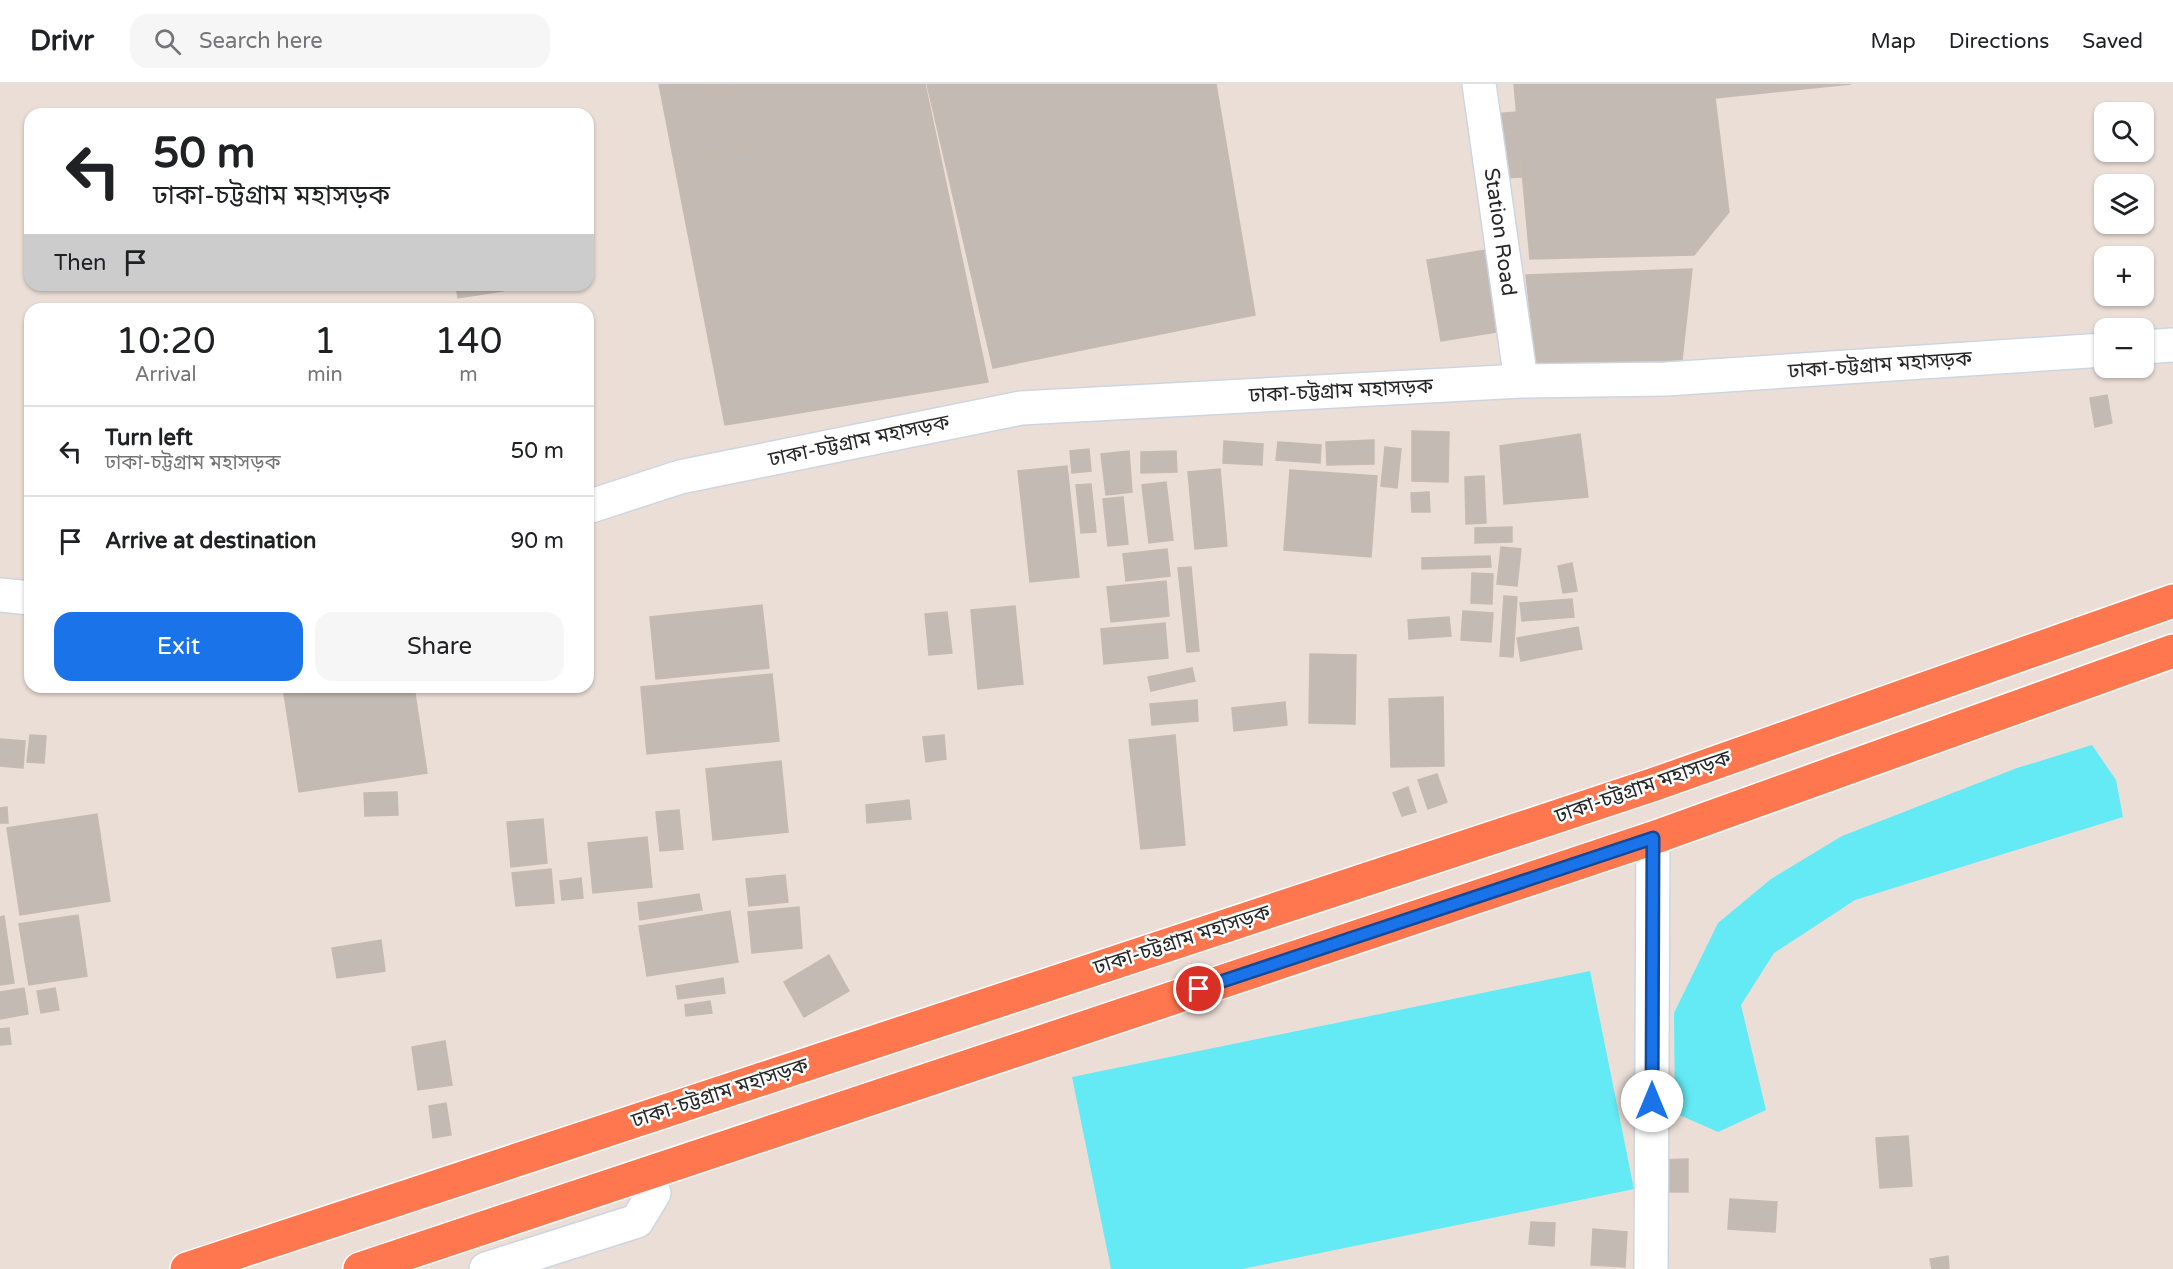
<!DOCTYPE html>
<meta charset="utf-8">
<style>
:root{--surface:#fff;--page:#f6f6f6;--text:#202124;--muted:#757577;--line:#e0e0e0;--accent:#1a73e8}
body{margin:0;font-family:"Varela Round","Noto Sans Bengali",sans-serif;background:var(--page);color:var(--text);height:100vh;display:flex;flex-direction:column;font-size:22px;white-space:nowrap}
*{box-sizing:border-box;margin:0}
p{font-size:20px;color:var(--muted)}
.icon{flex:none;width:33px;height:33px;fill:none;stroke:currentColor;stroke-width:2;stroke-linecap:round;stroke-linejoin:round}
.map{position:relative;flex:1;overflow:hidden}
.details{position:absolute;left:24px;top:219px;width:570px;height:390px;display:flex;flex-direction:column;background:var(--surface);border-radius:18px;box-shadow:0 2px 4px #0004}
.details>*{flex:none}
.top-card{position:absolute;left:24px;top:24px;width:570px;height:183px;border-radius:18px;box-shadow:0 2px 4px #0004;background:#fff;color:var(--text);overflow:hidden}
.fabs{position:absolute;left:2094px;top:18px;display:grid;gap:12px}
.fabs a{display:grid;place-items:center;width:60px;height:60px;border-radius:12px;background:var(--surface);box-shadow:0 2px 4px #0004;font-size:30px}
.pin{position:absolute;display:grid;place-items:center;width:51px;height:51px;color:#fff;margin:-26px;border:3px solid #fff;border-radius:50%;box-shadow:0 2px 6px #0007}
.me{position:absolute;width:66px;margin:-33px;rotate:0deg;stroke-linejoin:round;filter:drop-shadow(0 0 4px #0008)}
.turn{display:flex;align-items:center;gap:21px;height:126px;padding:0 30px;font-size:27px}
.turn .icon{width:78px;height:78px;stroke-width:2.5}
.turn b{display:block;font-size:42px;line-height:51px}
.then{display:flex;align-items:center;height:57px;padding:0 30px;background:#0003;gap:12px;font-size:22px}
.eta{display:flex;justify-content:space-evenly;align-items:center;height:102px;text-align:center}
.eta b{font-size:36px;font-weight:600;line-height:42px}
.cta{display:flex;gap:12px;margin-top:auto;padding:12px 30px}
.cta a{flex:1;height:69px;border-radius:18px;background:var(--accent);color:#fff;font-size:24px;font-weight:600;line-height:69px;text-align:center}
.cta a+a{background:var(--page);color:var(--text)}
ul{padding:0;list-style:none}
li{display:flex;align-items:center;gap:18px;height:90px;padding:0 30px;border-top:2px solid var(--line)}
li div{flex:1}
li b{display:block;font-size:22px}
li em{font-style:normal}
header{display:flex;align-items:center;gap:36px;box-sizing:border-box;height:84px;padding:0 30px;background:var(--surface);border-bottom:2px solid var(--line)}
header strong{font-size:28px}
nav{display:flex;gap:33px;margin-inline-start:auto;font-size:21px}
.search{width:420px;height:54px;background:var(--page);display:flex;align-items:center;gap:15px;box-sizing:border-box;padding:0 21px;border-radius:18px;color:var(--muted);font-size:22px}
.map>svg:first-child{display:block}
.water{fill:#63eaf4}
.building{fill:#c2bab3;stroke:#c6bab1;stroke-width:1.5}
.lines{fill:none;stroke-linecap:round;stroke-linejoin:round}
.minor-casing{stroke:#cdd5e1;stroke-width:36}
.highway-casing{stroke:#fff;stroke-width:36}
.minor{stroke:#fff;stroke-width:33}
.highway{stroke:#ff774e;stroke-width:33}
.route-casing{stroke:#114b97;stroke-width:15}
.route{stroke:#1a73e8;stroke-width:10}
.labels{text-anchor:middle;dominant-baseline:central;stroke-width:5;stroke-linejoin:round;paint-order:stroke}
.street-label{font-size:21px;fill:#272727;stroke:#fff}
</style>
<header>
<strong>Drivr</strong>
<div class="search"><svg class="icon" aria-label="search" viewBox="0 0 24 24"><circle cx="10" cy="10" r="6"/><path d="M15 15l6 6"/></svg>Search here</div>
<nav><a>Map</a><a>Directions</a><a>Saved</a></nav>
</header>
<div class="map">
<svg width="2173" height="1185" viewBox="0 0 2173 1185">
<rect width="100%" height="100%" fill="#ebded7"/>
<path class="water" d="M2092,661L2116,696L2123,733L1855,816L1774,869L1741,921L1766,1026L1718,1048L1675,1029L1674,929L1718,839L1771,795L1842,752L2017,684Z
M1590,887L1634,1105L1242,1185H1111L1072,993Z"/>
<path class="building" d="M659,0H925L988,298L725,341Z
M927,0H1216L1255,231L993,284Z
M1514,0H1851L1715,14L1729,128L1694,171L1530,175Z
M733,3L747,64L708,73L694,12Z
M1517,28L1521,93L1483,95L1479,31Z
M1497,164L1510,246L1441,257L1427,176Z
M1692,185L1682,276L1536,281L1526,191Z
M456,201H502L503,207L458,214Z
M2107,311L2112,339L2095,343L2090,314Z
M1412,347L1449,348L1448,398L1412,397Z
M1580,350L1588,413L1504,420L1500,362Z
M1374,356V380L1327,381L1326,358Z
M1224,357L1263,360L1262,381L1223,379Z
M1278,358L1321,361L1320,379L1276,376Z
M1385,363L1401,365L1397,404L1381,402Z
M1089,365L1091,387L1072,389L1070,367Z
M1129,367L1132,408L1106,411L1101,370Z
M1176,367L1177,388L1141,389V368Z
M1067,382L1079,493L1030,498L1018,387Z
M1220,385L1227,462L1195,465L1188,388Z
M1290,386L1377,392L1371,473L1284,466Z
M1484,392L1486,439L1466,440L1465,393Z
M1166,398L1173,456L1149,459L1142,401Z
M1091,400L1096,448L1081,449L1076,401Z
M1429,408L1430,428H1412L1411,409Z
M1123,413L1128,460L1108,462L1103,415Z
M1512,443V458L1475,459V444Z
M1501,463L1521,465L1517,502L1497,500Z
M1167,465L1170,492L1126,497L1123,470Z
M1490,472L1491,483L1422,485V474Z
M1572,479L1577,507L1563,509L1558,482Z
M1191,483L1199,567L1187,568L1178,484Z
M1472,489L1493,490L1492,520L1471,519Z
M1166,497L1169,532L1111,538L1107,503Z
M1504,512L1517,513L1513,573L1500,572Z
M1572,515L1574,533L1522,537L1520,519Z
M762,521L769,584L656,595L650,533Z
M1015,522L1023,600L978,605L971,526Z
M1463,527L1493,529L1491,558L1461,556Z
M947,528L952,569L929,571L925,530Z
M1449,533L1451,552L1409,555L1408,536Z
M1165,539L1168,574L1104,580L1101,545Z
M1578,543L1582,565L1521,577L1517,554Z
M1310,570L1356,571L1355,640L1309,639Z
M1192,584L1195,597L1151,607L1148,593Z
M772,590L779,657L647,670L641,603Z
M283,603H414L427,689L299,708Z
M1443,613L1444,682L1391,683L1389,615Z
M1197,616L1198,637L1152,641L1150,620Z
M1285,618L1287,641L1234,647L1232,624Z
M30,651L46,652L44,679L27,678Z
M944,651L946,675L926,678L923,653Z
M1175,651L1185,761L1141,765L1129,656Z
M0,655L25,657L23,684L0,682Z
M781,677L788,748L713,756L706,685Z
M1437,690L1447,718L1428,725L1418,696Z
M1408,703L1416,728L1402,732L1393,709Z
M397,708L398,731L365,732L364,709Z
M909,716L911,735L867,739L866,721Z
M7,723L8,739H0V724Z
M679,726L683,765L660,767L656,728Z
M97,730L110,817L20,831L7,744Z
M543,735L547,779L511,783L507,738Z
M647,753L652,803L593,809L588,759Z
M551,785L554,819L516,822L512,789Z
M785,791L788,818L749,822L746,795Z
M581,794L583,814L562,816L560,797Z
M699,810L702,826L640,836L638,819Z
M799,823L802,864L752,869L748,828Z
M730,827L738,878L647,892L639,842Z
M78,831L87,892L29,901L19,840Z
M4,832L14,899L0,901V833Z
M381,856L385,887L337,894L332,864Z
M829,871L849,907L804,933L784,898Z
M723,894L725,909L678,915L676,902Z
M24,904L28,930L0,935V908Z
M55,904L59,926L41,929L37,907Z
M710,917L712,929L686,932L685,921Z
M9,944L11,960L0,961V945Z
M445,957L452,1001L418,1006L412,963Z
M446,1019L451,1051L433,1054L429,1022Z
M1908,1052L1912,1102L1880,1104L1876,1054Z
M1688,1075V1108H1659V1076Z
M1730,1115L1777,1118L1775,1148L1728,1145Z
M1531,1138L1555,1139L1554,1162L1529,1160Z
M1593,1145L1627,1148L1625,1183L1591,1181Z
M1948,1172L1949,1185H1932L1930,1175Z"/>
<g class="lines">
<defs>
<path id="minor" d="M1479,0L1521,297
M2144,263L2173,261
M588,423L680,393L1021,324L1521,297L1666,295L2104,266
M0,511L30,514
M486,1185L637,1137L654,1109
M1651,1185L1653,754"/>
<path id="highway" d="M187,1185L1655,700L2173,517
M360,1185L1653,754L2173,567"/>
</defs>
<use href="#minor" class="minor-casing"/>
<use href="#highway" class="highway-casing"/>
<use href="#minor" class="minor"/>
<use href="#highway" class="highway"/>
</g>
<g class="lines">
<defs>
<path id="route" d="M1199,905L1653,754L1652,1017"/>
</defs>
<use href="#route" class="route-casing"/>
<use href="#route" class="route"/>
</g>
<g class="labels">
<g class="street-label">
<text transform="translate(1500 148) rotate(82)">Station Road</text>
<text transform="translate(1880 281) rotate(-4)">ঢাকা-চট্টগ্রাম মহাসড়ক</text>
<text transform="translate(1341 307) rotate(-3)">ঢাকা-চট্টগ্রাম মহাসড়ক</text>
<text transform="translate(859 357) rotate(-12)">ঢাকা-চট্টগ্রাম মহাসড়ক</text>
<text transform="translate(1643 703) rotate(-19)">ঢাকা-চট্টগ্রাম মহাসড়ক</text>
<text transform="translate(1182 856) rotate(-18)">ঢাকা-চট্টগ্রাম মহাসড়ক</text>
<text transform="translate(720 1009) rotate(-18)">ঢাকা-চট্টগ্রাম মহাসড়ক</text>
</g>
</g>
</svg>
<div class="fabs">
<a><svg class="icon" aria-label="search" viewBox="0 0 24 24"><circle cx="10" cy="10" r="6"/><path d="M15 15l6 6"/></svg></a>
<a><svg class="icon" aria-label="layers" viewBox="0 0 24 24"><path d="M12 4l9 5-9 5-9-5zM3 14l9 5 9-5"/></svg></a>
<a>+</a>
<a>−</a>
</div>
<div class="pin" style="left:1199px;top:905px;background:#d93025"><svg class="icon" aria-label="arrive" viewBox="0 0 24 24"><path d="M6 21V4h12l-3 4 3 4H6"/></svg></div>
<svg class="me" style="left:1652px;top:1017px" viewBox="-20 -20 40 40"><circle r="19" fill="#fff"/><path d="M0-13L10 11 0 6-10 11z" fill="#1a73e8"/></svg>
<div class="top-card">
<div class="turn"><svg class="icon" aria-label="left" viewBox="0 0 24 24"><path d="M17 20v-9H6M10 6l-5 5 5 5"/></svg><div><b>50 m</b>ঢাকা-চট্টগ্রাম মহাসড়ক</div></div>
<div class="then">Then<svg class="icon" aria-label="arrive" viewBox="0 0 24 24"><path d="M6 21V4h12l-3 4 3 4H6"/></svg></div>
</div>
<section class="details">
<div class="eta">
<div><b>10:20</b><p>Arrival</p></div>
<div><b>1</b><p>min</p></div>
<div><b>140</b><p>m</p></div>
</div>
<ul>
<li><svg class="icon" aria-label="left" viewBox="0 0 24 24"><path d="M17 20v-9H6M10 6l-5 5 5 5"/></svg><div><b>Turn left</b><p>ঢাকা-চট্টগ্রাম মহাসড়ক</p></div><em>50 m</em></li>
<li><svg class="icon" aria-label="arrive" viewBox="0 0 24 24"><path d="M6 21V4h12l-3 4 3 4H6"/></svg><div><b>Arrive at destination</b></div><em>90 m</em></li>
</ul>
<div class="cta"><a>Exit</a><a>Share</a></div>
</section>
</div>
